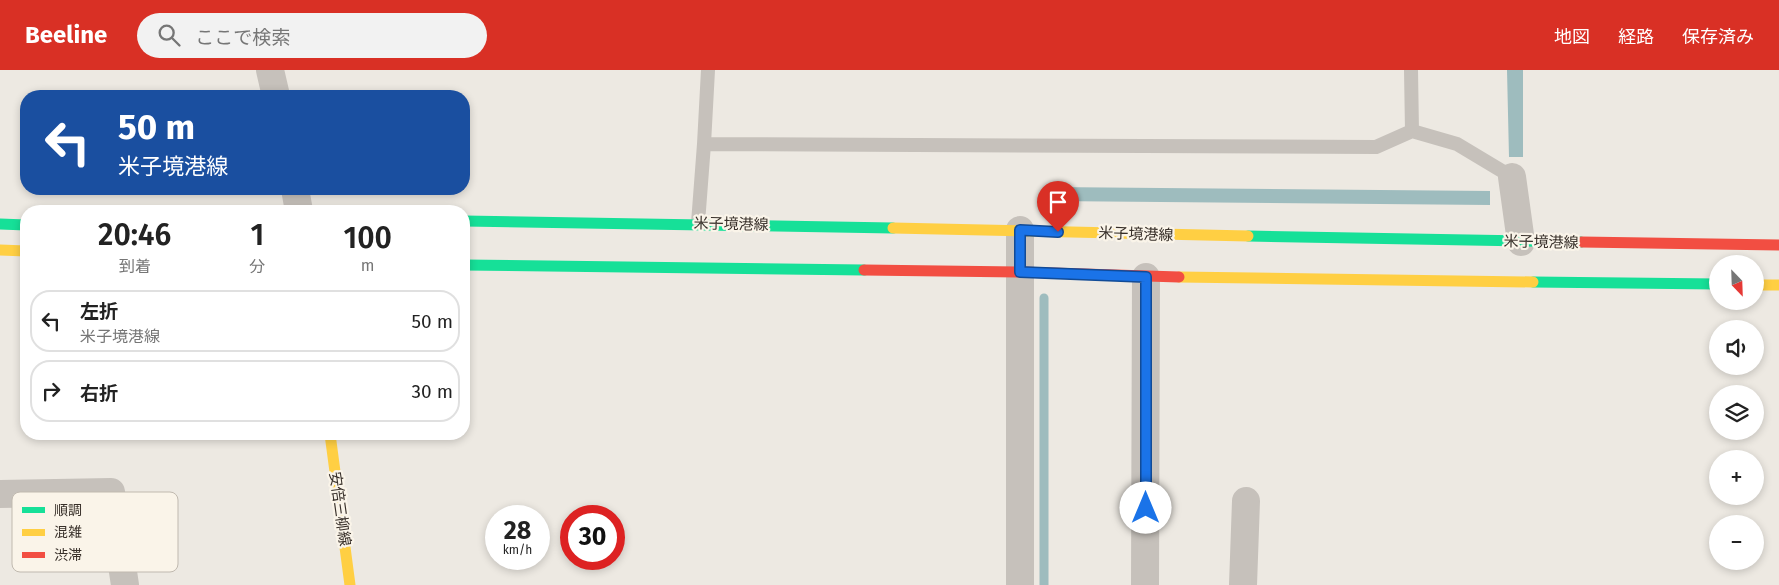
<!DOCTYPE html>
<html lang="ja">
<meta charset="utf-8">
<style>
:root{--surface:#fff;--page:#f2f2f2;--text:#222;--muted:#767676;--line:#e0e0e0;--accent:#d93025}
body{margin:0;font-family:"Fira Sans","Noto Sans JP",sans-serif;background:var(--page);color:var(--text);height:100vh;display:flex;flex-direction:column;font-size:19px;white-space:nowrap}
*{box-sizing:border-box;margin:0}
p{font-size:16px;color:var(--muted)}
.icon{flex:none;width:28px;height:28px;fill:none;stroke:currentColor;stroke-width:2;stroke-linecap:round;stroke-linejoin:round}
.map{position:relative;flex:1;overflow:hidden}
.drawer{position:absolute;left:20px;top:135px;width:450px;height:235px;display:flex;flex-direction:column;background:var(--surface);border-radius:20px;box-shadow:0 2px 8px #0003}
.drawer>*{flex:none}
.hud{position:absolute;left:20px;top:20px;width:450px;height:105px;border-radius:20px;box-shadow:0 2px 8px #0003;background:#1a4fa0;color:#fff;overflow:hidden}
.needle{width:32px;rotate:157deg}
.buttons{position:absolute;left:1709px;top:185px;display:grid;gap:10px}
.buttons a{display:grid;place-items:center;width:55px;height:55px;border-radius:50%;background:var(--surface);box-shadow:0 2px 8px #0003;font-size:25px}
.speed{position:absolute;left:485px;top:435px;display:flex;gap:10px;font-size:25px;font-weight:700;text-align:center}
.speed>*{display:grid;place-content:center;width:65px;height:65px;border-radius:50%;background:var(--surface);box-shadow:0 2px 8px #0003;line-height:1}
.speed small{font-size:12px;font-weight:400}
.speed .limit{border:8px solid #d22;background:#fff;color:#111}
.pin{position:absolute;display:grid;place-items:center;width:42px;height:42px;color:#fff;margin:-51px -21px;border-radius:50% 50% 50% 0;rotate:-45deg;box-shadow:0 0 5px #0007}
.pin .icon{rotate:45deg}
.me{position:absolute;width:55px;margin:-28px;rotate:0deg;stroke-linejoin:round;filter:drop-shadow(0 0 4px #0008)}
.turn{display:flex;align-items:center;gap:18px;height:105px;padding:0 15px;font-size:22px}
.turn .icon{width:65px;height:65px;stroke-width:2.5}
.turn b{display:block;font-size:35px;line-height:42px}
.eta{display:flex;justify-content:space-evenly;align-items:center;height:85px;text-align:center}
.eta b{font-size:30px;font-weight:600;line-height:35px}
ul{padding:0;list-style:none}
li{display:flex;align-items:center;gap:15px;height:62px;margin:0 10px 8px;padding:0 5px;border:2px solid var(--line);border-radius:20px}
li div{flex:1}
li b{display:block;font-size:19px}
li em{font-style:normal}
header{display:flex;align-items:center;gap:30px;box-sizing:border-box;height:70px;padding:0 25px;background:var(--accent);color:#fff}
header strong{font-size:24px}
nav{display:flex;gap:28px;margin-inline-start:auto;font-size:18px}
.search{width:350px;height:45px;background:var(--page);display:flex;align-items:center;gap:12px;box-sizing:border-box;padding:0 18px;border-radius:28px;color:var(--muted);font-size:19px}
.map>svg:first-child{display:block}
.water{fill:#9ebcbe}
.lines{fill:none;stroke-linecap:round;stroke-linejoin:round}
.stream{stroke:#9ebcbe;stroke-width:9}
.lane{stroke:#c6c1bb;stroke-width:14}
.street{stroke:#c6c1bb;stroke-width:28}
.fast{stroke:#16e098;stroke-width:11}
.slow{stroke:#ffcf43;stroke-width:11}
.jam{stroke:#f24e42;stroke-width:11}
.route-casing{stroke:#114b97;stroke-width:12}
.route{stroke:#1a73e8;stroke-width:9}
.labels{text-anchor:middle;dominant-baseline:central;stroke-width:4.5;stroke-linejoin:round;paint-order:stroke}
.street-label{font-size:15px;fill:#372f29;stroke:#faf4e9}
.key{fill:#faf4e9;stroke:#c0b9af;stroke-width:1}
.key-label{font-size:14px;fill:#372f29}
</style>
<header>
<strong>Beeline</strong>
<div class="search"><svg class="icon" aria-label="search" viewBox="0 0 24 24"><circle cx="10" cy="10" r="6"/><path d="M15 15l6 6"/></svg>ここで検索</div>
<nav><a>地図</a><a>経路</a><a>保存済み</a></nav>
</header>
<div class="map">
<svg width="1779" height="515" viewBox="0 0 1779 515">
<rect width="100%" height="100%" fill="#ede9e2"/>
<path class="water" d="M1507,0H1523V87H1509Z
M1050,117L1490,121V135L1050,131Z"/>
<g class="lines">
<path class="stream" d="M1044,515V228"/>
<path class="lane" d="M1411,0L1412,61
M704,74L1376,77L1412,61L1457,74L1512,107
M698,153L704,74L708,0"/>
<path class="street" d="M270,0L276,26
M1512,107L1521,172
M295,119L299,141
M1020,160V515
M0,424L111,422L125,515
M1145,515L1146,207
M1243,515L1246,431"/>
<path class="fast" d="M464,151L893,158
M0,154L26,155
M1248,166L1581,172
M464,195L864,200
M1533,212L1718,214"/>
<path class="slow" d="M893,158L1248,166
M0,180L26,181
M1179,207L1533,212
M1755,215H1779
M330,364L350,515"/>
<path class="jam" d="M1581,172L1779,175
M864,200L1020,202L1179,207"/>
</g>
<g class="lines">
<defs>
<path id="route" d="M1058,162L1020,160V202L1146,207V438"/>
</defs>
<use href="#route" class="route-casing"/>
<use href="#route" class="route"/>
</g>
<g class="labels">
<g class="street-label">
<text transform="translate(731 154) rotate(1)">米子境港線</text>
<text transform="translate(1136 164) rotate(2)">米子境港線</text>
<text transform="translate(1541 172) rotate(1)">米子境港線</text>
<text transform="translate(340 439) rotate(82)">安倍三柳線</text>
</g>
</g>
<rect x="12" y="422" width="166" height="80" rx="8" class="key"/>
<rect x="22" y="437" width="23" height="6" fill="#16e098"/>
<rect x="22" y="459" width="23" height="7" fill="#ffcf43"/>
<rect x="22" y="482" width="23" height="6" fill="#f24e42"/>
<g class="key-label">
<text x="54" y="445">順調</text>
<text x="54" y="467">混雑</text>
<text x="54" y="490">渋滞</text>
</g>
</svg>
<div class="buttons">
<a><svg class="needle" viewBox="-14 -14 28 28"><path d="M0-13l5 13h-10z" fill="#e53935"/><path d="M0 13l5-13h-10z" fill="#767676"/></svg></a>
<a><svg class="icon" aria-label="sound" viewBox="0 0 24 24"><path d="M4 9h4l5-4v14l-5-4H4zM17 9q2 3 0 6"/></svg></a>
<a><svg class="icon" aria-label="layers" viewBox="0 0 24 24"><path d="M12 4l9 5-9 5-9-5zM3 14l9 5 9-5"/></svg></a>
<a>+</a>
<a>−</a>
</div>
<div class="speed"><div>28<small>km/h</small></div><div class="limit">30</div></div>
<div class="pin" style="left:1058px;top:162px;background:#d93025"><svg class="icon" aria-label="arrive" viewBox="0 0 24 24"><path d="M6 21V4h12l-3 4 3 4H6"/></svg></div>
<svg class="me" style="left:1146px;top:438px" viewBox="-20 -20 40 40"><circle r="19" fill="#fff"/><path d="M0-13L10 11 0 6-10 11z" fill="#1a73e8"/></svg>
<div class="hud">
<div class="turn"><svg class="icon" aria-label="left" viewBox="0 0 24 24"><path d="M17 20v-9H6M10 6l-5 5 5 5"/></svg><div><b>50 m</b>米子境港線</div></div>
</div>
<section class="drawer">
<div class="eta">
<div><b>20:46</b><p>到着</p></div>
<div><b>1</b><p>分</p></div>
<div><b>100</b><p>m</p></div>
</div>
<ul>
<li><svg class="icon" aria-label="left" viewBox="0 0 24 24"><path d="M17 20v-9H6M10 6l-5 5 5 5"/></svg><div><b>左折</b><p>米子境港線</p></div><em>50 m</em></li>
<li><svg class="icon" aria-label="right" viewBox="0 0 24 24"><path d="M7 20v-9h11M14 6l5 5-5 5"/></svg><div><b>右折</b></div><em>30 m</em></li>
</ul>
</section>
</div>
